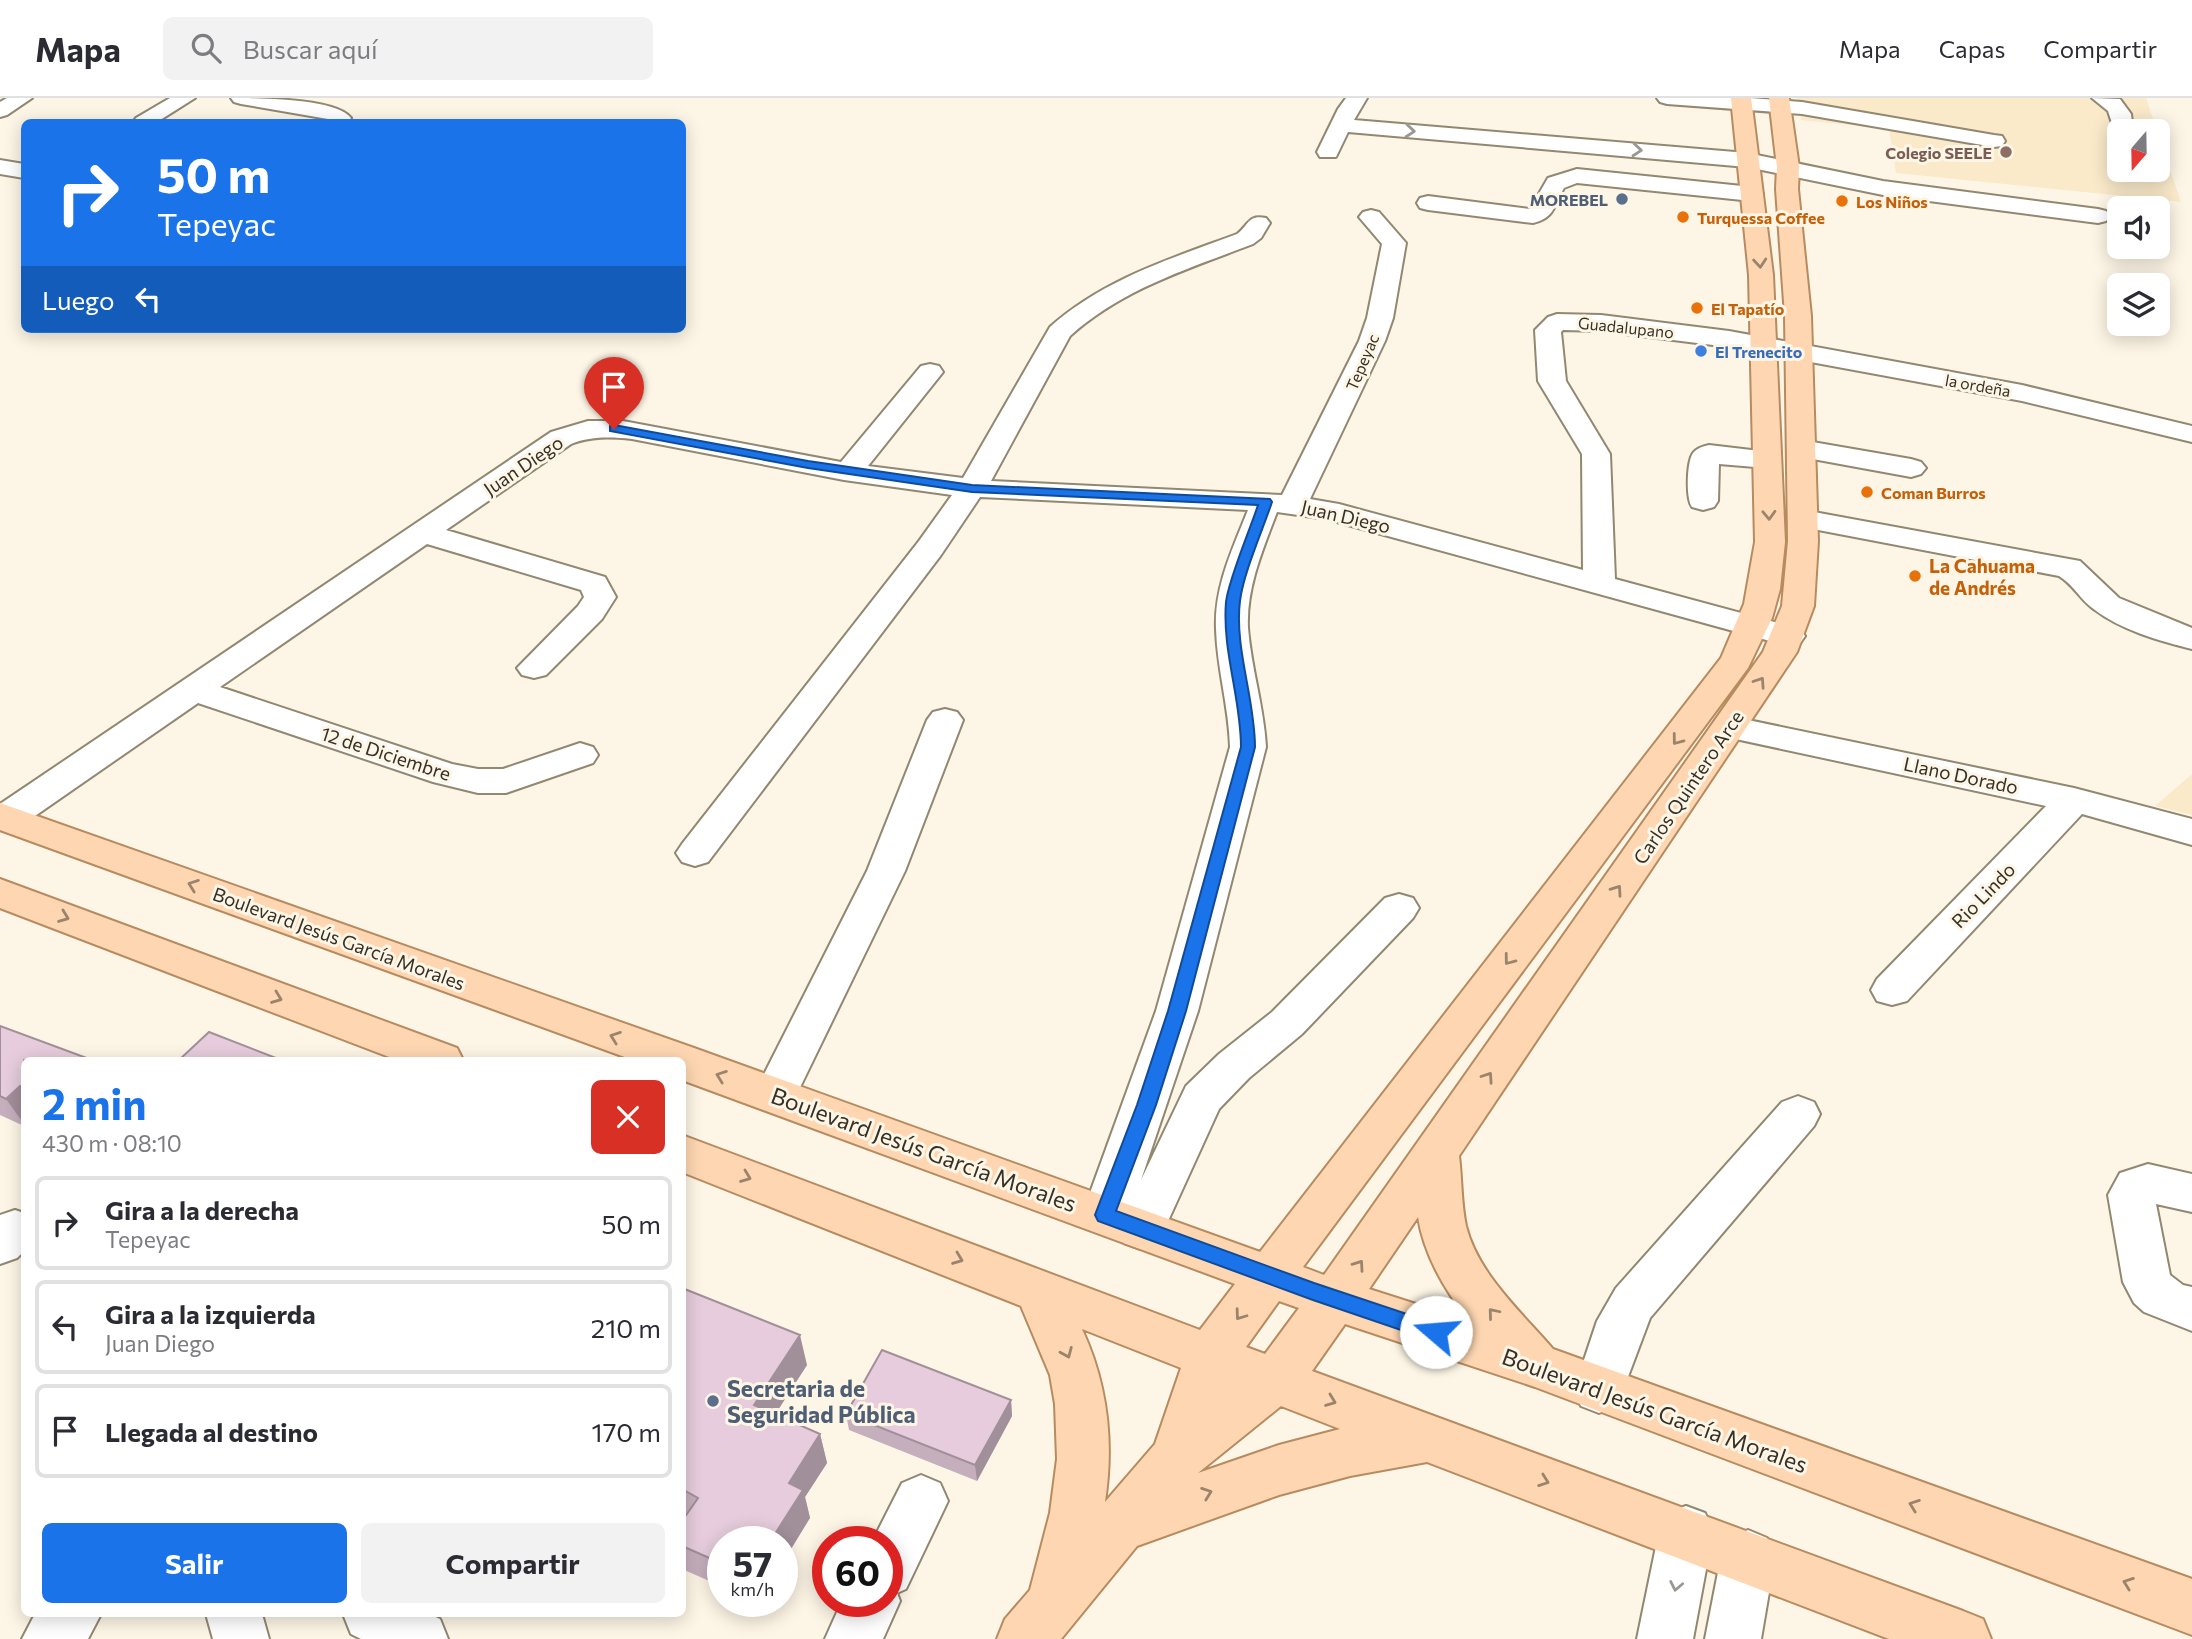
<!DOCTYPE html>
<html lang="es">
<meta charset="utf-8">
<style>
:root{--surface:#fff;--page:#f2f2f3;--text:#2b2b33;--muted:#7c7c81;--line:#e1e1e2;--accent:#1a73e8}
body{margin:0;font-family:Commissioner,sans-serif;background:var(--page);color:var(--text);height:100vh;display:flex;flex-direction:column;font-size:26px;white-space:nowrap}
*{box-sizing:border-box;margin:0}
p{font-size:23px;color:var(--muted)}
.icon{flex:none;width:38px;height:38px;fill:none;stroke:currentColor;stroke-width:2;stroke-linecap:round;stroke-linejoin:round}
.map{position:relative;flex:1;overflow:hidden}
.sheet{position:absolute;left:21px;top:959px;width:665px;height:560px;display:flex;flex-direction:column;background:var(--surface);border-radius:10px;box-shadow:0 4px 18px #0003}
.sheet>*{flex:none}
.banner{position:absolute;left:21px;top:21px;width:665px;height:214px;border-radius:10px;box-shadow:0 4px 18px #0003;background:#1a73e8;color:#fff;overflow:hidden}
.needle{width:46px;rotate:200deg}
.fabs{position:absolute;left:2107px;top:21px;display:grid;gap:14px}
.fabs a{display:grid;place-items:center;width:63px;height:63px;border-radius:10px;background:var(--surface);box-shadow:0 4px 18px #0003;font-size:35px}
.speed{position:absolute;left:707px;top:1428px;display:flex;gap:14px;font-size:35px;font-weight:700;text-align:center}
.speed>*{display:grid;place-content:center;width:91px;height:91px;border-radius:50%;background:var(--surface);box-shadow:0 4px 18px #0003;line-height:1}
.speed small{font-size:18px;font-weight:400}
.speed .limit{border:10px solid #d22;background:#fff;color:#111}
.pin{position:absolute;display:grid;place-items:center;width:60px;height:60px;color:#fff;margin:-72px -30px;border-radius:50% 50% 50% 0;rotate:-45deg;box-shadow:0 0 7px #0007}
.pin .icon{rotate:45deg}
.me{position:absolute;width:77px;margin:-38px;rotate:288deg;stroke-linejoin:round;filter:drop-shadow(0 0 5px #0008)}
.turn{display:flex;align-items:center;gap:24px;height:147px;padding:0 21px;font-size:32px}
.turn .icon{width:91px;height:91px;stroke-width:2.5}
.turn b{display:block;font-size:49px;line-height:60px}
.then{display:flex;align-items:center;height:66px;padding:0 21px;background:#0003;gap:14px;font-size:26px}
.round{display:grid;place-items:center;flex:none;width:74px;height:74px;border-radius:10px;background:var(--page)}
.head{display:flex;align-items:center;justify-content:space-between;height:119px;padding:0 21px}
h1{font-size:42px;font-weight:700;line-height:52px;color:var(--accent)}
.primary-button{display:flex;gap:14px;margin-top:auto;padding:14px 21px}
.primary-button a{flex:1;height:80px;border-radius:10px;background:var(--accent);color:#fff;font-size:28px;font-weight:700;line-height:80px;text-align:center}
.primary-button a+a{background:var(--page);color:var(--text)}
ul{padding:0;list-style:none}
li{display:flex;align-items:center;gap:21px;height:94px;margin:0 14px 10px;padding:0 7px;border:4px solid var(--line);border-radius:10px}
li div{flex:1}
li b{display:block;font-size:26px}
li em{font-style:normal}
header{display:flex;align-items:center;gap:42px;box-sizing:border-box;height:98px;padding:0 35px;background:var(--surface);border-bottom:2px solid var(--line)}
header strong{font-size:33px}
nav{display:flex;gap:38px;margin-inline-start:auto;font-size:24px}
.search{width:490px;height:63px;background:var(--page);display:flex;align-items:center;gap:18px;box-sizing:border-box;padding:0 24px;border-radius:10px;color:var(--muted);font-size:26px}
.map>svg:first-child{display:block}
.built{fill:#faeaca}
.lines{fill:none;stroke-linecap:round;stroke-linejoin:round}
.minor-casing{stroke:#928770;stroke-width:4}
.major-casing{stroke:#b78b60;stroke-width:4}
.minor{fill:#fff;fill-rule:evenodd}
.major{fill:#fed7b2;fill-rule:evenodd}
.wall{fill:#c6afbd}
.shaded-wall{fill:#a18f9a}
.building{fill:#e6ccdc;stroke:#a18f9a;stroke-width:2}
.oneway{stroke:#9a9893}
.oneway2{stroke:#9a846c}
.route{fill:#1a73e8;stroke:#114b97;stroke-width:2}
.education-dot{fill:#8d6e63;stroke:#fdf6e6;stroke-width:2.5}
.service-dot{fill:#5c6f8a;stroke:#fdf6e6;stroke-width:2.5}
.food-dot{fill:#e8710a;stroke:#fdf6e6;stroke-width:2.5}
.shop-dot{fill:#3f7fe0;stroke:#fdf6e6;stroke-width:2.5}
.labels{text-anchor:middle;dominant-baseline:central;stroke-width:6;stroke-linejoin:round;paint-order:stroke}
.far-education-label{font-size:16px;font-weight:bold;fill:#785e54;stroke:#fdf6e6;text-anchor:end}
.far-service-label{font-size:16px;font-weight:bold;fill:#4e5e75;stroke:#fdf6e6;text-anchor:end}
.far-food-label{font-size:16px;font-weight:bold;fill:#c56008;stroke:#fdf6e6;text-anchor:start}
.far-street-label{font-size:16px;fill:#363127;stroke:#fdf6e6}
.far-shop-label{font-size:16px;font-weight:bold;fill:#366cbe;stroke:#fdf6e6;text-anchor:start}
.street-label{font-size:19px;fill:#363127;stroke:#fdf6e6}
.food-label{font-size:19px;font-weight:bold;fill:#c56008;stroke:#fdf6e6;text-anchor:start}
.near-street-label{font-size:23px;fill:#363127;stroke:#fdf6e6}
.near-service-label{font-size:23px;font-weight:bold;fill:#4e5e75;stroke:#fdf6e6;text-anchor:start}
</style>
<header>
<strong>Mapa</strong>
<div class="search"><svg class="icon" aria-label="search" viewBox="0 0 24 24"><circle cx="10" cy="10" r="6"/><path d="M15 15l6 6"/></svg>Buscar aquí</div>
<nav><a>Mapa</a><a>Capas</a><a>Compartir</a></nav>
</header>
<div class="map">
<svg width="2192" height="1541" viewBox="0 0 2192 1541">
<rect width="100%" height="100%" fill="#fdf6e6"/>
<path class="built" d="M1797,0H2146L2157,33H2119V72H2158V36L2181,104L1896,75L1889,31L1801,22Z
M2192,676V717L2155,708Z"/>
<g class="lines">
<defs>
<path id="minor" d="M7,0H32L7,17L0,19V4Z
M170,0H195L157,24H133L136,20Z
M231,0C256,0 337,0 351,20L348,24H327L328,21L241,6L234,4Z
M1346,0H1367L1354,22L1747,55L1883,83L2098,111L2106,113L2110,118L2106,123L2098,125L1883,97L1747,69L1348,34L1336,59H1320L1317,54L1338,11Z
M1657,0H1750L1802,4L1994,37L2002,38L2005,43L2002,48L1994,49L1802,16L1667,6L1660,4Z
M2092,0L2120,1L2131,16L2133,33H2119V38L2116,37L2108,13Z
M0,62L24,66V80L0,76Z
M1577,71L1752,89L1760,91L1763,96L1760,101L1752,103L1577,85L1564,90C1554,107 1555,120 1533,125L1428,112L1420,110L1417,105L1420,100L1428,98L1530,111L1548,80Z
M1371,112L1379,114L1406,145L1393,220L1385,243L1310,401L1339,406L1583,472L1582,356L1538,283L1535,232L1548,219L1557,216L1601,217L1729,233L2022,287L2192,328V344L2022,303L1729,249L1601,233L1563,232L1561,234L1566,283L1610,356L1615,481L1800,531L1805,538L1800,545L1788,548L1326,421L1277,414C1263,451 1246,490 1248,530C1251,570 1264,609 1266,649L1198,913L1141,1082L1186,988L1219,956L1272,914L1385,800L1399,796L1413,800L1419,810L1413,820L1302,936L1249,980L1219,1011L1158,1145L1141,1151L1124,1145L1118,1132L1105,1137L1089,1131L1082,1117L1156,913L1230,649C1229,609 1217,571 1216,531C1214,489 1233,450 1248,412L980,399L941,457L708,764L695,768L682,764L676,755L682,746L919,443L952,397L844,382L632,341C611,339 591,338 571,346L446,432L605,479L616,499L602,521L546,577L534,580L522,577L517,570L578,508L584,499L581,492L427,446L220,589L452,666L478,671H503L580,645L593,649L598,657L593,665L506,695H478L433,684L198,605L19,729L6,733L0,731V706L551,334L588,323H623L841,364L921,268L930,266L939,268L943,274L868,368L963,380L1050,229C1104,181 1170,161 1237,136C1249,127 1248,116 1266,120L1270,125L1261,140L1253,146C1188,171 1122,191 1070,238L991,383L1282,397L1359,243L1367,220L1382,146L1359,119L1363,114Z
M1801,342L1911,361L1921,364L1926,370L1921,376L1911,379L1791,357L1787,351L1791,345Z
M1709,347L1777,355L1781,361L1777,367L1767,370L1719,366L1718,403L1714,409L1703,412L1692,409C1686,400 1687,371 1691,359C1694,351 1701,349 1709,347Z
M1803,412L2080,463L2119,500L2192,530V551C2160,543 2121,532 2095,512C2081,503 2074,487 2059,478L1792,427L1788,421L1792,415Z
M945,611L957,614L963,622L905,773L790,1010L775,1015L760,1010L753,998L867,773L927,622L933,614Z
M1729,618L2074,690L2192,721V747L2082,716L1907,903L1892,907L1877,903L1871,892L1877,881L2046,708L1717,637L1711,629L1717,621Z
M1798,998L1814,1004L1820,1016L1814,1028L1650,1220L1617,1308L1599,1315L1581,1308L1574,1292L1597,1223L1616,1190L1782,1004Z
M2148,1066L2192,1076V1114L2156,1106L2170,1177L2183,1187L2192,1189V1233L2144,1214L2134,1205L2123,1184L2108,1097L2120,1075Z
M15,1112L24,1115V1153L17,1160L0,1166V1117Z
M921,1377L940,1385L948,1403L906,1491L897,1495L900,1503L883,1541H825L842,1503H887V1444H872L902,1385Z
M1686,1408L1705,1415L1713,1434L1693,1541H1637L1659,1434L1667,1415Z
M1748,1432L1767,1440L1775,1459L1761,1541H1705L1721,1459L1729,1440Z
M35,1516H101L88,1541H22Z
M206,1516H262L269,1541H213Z
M343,1516H429L440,1521L448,1541H361L351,1536Z"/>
<path id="major" d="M1731,0H1751L1773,177L1785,444L1780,491L1772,520L1748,570L1303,1169L1324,1177L1763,554L1782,508L1788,443L1785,218L1776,91L1777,69L1769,0H1789L1799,69L1798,91L1811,218L1818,443L1814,508L1797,554L1459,1058C1462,1081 1461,1105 1466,1128C1478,1176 1522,1215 1553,1251L2192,1481V1537L1535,1289L1345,1226L1312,1273L1963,1513L1983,1521L1991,1541H1889L1427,1364L1350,1378L1279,1397L1137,1448L1061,1541H997L1005,1521L1030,1492L1050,1415L1057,1361L1055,1306L1050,1277L1021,1208L682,1074V1037L1200,1232L1235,1186L682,982V962H633L0,732V705L694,950L1260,1154L1721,560L1744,506L1755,444L1749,177ZM1418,1119C1424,1157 1446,1194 1469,1223L1369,1191ZM1279,1203L1299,1210L1265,1256L1246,1249ZM1082,1231L1181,1270L1155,1346L1105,1404C1114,1344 1108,1287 1082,1231ZM1281,1308L1340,1331L1279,1347L1198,1375Z
M0,781L457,950L463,962H397L0,810Z"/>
</defs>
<use href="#minor" class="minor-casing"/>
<use href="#major" class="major-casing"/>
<use href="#minor" class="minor"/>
<use href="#major" class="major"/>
</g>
<path class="wall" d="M0,928L24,962V1028L0,1017Z
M682,1190L807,1267L775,1316L820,1336L827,1365L805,1399L810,1420L782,1444H723V1489L682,1471V1423L687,1416L682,1413Z
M1011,1302L1012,1318L977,1383L849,1332L846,1316Z"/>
<path class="shaded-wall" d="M20,988L24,994V1026L6,1001Z
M800,1237L807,1267L762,1337L754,1307Z
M1011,1302L1012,1318L977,1383L975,1367Z
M820,1336L827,1365L805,1399L810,1420L782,1466V1444H775L773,1439L789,1385Z
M761,1435L764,1444H756Z"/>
<path class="building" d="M0,928L92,962H24V990L20,988L6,1001L0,998Z
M209,934L281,962H179Z
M682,1190L800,1237L754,1307L820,1336L789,1385L803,1392L773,1439L761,1435L756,1444H723V1466L682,1448V1423L698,1400L682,1391Z
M882,1252L1011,1302L975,1367L846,1316Z"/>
<defs><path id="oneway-chevron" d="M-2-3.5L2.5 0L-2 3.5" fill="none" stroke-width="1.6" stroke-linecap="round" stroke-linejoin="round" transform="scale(1.75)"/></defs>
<g class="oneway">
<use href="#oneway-chevron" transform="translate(1410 33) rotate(5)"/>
<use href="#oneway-chevron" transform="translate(1637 52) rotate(5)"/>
<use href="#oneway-chevron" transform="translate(1676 1488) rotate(101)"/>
</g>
<g class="oneway2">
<use href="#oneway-chevron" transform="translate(1760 165) rotate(85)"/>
<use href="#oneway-chevron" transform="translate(1769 417) rotate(88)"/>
<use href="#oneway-chevron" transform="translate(1760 584) rotate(-56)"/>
<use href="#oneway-chevron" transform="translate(1677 642) rotate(127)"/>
<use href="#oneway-chevron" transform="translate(193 787) rotate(-160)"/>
<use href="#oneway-chevron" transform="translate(1617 792) rotate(-55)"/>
<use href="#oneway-chevron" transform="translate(64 819) rotate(21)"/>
<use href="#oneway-chevron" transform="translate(1509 862) rotate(127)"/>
<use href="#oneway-chevron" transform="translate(277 900) rotate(21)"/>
<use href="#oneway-chevron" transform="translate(615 939) rotate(-160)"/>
<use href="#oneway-chevron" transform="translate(721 978) rotate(-160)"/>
<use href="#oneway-chevron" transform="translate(1488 979) rotate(-56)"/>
<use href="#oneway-chevron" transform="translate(746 1079) rotate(21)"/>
<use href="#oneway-chevron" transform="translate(958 1161) rotate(21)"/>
<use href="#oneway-chevron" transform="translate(1359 1167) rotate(-55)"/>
<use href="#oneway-chevron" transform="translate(1493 1215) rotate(-130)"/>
<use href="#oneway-chevron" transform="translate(1240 1217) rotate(126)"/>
<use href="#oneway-chevron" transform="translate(1067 1255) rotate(67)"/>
<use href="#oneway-chevron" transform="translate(1331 1303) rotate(21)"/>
<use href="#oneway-chevron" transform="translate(1544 1383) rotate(20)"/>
<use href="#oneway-chevron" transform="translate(1207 1395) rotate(-20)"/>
<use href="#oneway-chevron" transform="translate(1914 1407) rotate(-160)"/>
<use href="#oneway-chevron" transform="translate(2128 1485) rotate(-160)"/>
</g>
<path class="route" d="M614,327L808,363L972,387L1270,401L1272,404C1263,431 1243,476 1240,503C1234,549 1255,601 1255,649L1186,913L1156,1007L1116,1113L1314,1185L1443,1228L1446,1234L1443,1241L1436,1244L1313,1202L1098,1123L1095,1117L1137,1007L1168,913L1241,649C1241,600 1222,553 1226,504C1229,480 1250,432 1258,407L972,394L808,370L610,333V328Z"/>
<circle class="education-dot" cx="2006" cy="54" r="7"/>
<g class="service-dot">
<circle cx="1622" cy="101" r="7"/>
<circle cx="713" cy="1303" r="7"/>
</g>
<g class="food-dot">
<circle cx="1842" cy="103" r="7"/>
<circle cx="1683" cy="119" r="7"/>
<circle cx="1697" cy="210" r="7"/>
<circle cx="1867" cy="394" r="7"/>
<circle cx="1915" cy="478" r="7"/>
</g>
<circle class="shop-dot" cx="1701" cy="253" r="7"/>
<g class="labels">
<g class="far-education-label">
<text x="1992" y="54">Colegio SEELE</text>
</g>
<g class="far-service-label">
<text x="1608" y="101">MOREBEL</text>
</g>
<g class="far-food-label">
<text x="1856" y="103">Los Niños</text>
<text x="1697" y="119">Turquessa Coffee</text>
<text x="1711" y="210">El Tapatío</text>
<text x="1881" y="394">Coman Burros</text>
</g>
<g class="far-street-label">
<text transform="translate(1626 229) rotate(6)">Guadalupano</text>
<text transform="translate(1362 264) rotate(-67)">Tepeyac</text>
<text transform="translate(1978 287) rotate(10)">la ordeña</text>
</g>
<g class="far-shop-label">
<text x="1715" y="253">El Trenecito</text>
</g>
<g class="street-label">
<text transform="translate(523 367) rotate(-34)">Juan Diego</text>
<text transform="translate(1346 418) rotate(13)">Juan Diego</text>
<text transform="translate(386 655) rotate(18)">12 de Diciembre</text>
<text transform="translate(1961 677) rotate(12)">Llano Dorado</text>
<text transform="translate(1688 689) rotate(-56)">Carlos Quintero Arce</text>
<text transform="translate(1983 797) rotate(-46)">Rio Lindo</text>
<text transform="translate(339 840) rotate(20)">Boulevard Jesús García Morales</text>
</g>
<g class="food-label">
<text x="1929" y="467">La Cahuama<tspan x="1929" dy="22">de Andrés</tspan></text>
</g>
<g class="near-street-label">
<text transform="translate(924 1051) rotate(20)">Boulevard Jesús García Morales</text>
<text transform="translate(1655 1312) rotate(20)">Boulevard Jesús García Morales</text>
</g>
<g class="near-service-label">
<text x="727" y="1290">Secretaria de<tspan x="727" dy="26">Seguridad Pública</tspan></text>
</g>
</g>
</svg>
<div class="fabs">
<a><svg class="needle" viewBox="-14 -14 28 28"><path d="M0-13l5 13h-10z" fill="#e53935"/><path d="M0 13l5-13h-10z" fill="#7c7c81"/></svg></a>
<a><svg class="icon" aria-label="sound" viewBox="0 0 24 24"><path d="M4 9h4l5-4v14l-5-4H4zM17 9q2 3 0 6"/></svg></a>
<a><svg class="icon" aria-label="layers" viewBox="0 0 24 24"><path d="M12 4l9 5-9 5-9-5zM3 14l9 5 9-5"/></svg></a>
</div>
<div class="speed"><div>57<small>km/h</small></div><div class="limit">60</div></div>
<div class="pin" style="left:614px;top:331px;background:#d93025"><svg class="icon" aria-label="arrive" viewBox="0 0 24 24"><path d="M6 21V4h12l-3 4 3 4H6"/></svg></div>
<svg class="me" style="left:1436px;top:1234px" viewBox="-20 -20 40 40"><circle r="19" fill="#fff"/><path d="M0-13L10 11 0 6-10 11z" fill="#1a73e8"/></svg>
<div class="banner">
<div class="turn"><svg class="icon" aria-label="right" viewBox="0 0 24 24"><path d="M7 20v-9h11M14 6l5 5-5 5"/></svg><div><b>50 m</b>Tepeyac</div></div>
<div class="then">Luego<svg class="icon" aria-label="left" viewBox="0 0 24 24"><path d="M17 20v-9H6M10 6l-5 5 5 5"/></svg></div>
</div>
<section class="sheet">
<div class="head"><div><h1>2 min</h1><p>430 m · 08:10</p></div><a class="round" style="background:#d93025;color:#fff"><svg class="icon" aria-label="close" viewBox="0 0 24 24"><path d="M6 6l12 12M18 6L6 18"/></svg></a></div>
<ul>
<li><svg class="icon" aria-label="right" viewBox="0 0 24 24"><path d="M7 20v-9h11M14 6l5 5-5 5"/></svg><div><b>Gira a la derecha</b><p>Tepeyac</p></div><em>50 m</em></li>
<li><svg class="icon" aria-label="left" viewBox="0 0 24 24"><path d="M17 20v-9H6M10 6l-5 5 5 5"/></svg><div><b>Gira a la izquierda</b><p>Juan Diego</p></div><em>210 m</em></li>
<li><svg class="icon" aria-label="arrive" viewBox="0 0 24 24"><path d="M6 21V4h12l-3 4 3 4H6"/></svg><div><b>Llegada al destino</b></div><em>170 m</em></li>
</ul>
<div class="primary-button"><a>Salir</a><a>Compartir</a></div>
</section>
</div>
